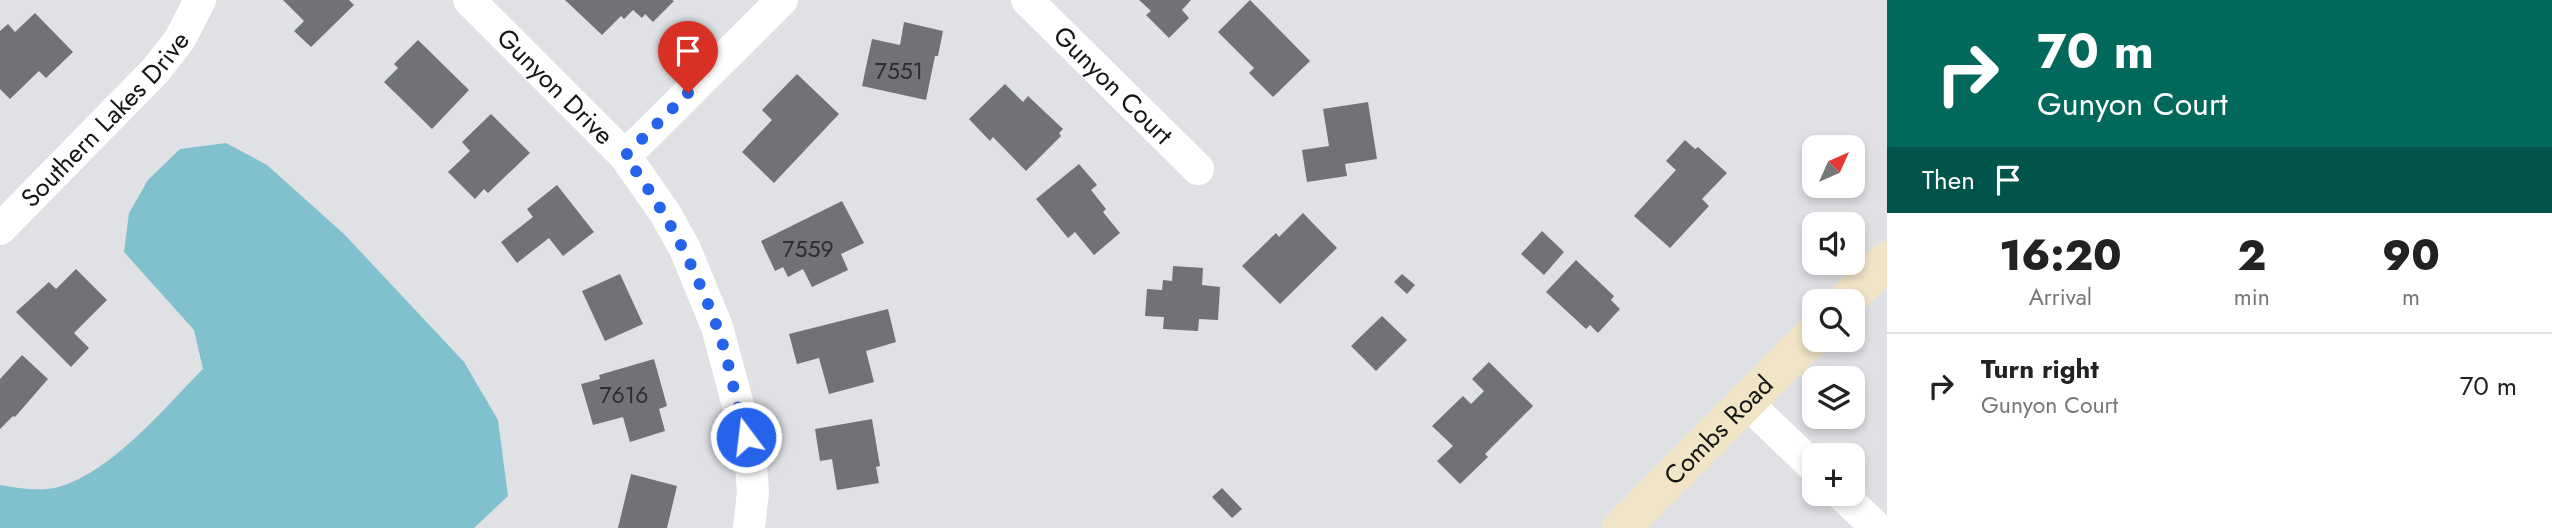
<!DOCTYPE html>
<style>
:root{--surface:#fff;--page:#f6f6f6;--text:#222;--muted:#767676;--line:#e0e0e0}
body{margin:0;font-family:Jost,sans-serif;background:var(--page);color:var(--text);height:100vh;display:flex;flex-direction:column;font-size:26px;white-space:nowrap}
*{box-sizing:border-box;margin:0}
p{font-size:23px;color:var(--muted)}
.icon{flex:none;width:38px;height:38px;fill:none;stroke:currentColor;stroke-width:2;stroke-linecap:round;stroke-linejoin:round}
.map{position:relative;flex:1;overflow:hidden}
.sheet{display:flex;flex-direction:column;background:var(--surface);width:665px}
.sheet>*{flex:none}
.top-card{background:#00695c;color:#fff;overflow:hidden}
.needle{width:46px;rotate:45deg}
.buttons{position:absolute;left:1802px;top:135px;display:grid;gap:14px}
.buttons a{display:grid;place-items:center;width:63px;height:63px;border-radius:14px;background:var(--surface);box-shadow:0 4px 10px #0003;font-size:35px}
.pin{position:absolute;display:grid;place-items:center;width:60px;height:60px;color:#fff;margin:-72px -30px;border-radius:50% 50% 50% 0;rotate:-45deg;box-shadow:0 0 7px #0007}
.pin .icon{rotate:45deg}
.me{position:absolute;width:77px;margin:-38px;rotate:345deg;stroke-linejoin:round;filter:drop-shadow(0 0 5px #0008)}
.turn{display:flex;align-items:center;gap:24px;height:147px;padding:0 35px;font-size:32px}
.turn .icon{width:91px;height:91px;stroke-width:2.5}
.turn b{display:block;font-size:49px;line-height:60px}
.then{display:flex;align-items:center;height:66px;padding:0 35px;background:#0003;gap:14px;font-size:26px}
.eta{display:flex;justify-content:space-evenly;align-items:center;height:119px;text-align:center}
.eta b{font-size:42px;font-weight:800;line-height:49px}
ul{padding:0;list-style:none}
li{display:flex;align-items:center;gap:21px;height:105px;padding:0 35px;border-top:2px solid var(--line)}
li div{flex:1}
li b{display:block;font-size:26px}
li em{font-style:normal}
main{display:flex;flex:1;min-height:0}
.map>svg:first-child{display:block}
.water{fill:#81c1ce}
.building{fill:#717275}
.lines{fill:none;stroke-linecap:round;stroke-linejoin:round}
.street{stroke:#fff;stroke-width:32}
.secondary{stroke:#f1e4c7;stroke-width:38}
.route{stroke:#2563eb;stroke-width:12;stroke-dasharray:0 21.6}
.labels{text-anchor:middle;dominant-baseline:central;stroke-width:7;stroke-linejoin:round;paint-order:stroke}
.number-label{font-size:23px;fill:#2d2d2e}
.street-label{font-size:26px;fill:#161617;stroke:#eceef1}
</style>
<main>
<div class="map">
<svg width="1887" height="528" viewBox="0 0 1887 528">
<rect width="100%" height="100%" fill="#dfe1e4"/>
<path class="water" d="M226,143L267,165L344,234L464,362L498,420L508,496L474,528H0V485C18,488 40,492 59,487C114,470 163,409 203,369L194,330L124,252L129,213L148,180L180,149Z"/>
<path class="building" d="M283,0H349L354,5L311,47L294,31L304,21Z
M565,0H672L674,1L653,22L645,14L642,18L633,10L624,19L621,16L602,35Z
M1139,0H1191L1182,10L1189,18L1169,38L1146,15L1151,11Z
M1250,0L1310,61L1273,97L1249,73L1254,68L1218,32Z
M35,13L73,52L46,78L39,71L10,99L0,89V31L8,24L15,32Z
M904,22L943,31L938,56H935L926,100L862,86L872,39L900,45Z
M418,40L469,90L432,129L384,82L398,68L394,64Z
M797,74L839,114L774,183L742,152L772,120L762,110Z
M1005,84L1023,102L1028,96L1063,129L1059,133L1061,136L1026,171L993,137L990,141L969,119Z
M1368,102L1377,159L1345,164L1347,176L1307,182L1302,150L1329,146L1323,109Z
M491,114L530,153L488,193L484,189L475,199L448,172L470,151L462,142Z
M1685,140L1695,149L1698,147L1727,173L1702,199L1709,206L1670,248L1634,216L1676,170L1666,161Z
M1079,164L1097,185L1091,190L1106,209L1103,212L1120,233L1094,255L1075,232L1068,238L1036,199Z
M557,185L594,232L563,256L549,238L517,263L501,242L533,217L527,209Z
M842,201L864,243L841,254L848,270L812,287L803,269L788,277L783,267L775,271L761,241Z
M1303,213L1337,248L1280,304L1242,266L1276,233L1279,237Z
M1542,231L1564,252L1544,275L1521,254Z
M1576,260L1614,296L1611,300L1620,309L1598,333L1590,325L1586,329L1546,292Z
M1173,266L1203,268L1202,285L1220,287L1218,320L1199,319L1198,331L1163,329L1164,317L1145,316L1147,289L1162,290L1163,280L1172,281Z
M76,269L107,300L74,333L89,348L71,367L16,312L49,282L56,289Z
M620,274L643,324L605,341L582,291Z
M1402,274L1415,285L1407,294L1394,282Z
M888,309L896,342L866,351L874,382L829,394L819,358L797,364L789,334Z
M1382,316L1407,340L1376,371L1351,346Z
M22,355L48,379L15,417L13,416L0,429V379Z
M654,359L667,406L659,409L665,431L630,442L623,417L593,425L581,384L600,379L599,375Z
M1489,362L1533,406L1485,454L1488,457L1460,484L1437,461L1453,446L1432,426L1463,396L1471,404L1484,391L1472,379Z
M872,419L880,466L876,467L879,483L837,490L832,459L820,461L815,429Z
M631,474L677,486L667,528H618Z
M1222,488L1242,509L1232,518L1212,497Z"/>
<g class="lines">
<g class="street">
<path id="s1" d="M469,0L625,156L665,213L685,249L717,327L750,450L753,492L749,528"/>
<path id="s2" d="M1027,0L1198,169"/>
<path d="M625,156L782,0"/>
<path id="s3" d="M0,229L155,71L180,39L200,0"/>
<path d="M1746,402L1815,468"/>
<path d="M1841,494L1877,528"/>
</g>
<g class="secondary">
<path d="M1846,301L1887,260"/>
<path id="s4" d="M1621,528L1815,333"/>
</g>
</g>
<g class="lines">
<path class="route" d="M688,93L625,156C666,211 693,263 717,327C730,362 735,401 746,437"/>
</g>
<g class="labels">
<g class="number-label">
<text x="899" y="71">7551</text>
<text x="808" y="249">7559</text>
<text x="624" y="395">7616</text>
</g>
<g class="street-label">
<text stroke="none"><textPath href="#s2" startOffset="121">Gunyon Court</textPath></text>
<text stroke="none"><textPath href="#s1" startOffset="122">Gunyon Drive</textPath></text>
<text stroke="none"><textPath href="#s3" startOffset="152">Southern Lakes Drive</textPath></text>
<text stroke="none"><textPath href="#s4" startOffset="138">Combs Road</textPath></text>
</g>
</g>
</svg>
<div class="buttons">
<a><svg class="needle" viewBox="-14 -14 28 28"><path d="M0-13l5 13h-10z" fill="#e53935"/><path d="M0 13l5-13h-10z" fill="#767676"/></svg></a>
<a><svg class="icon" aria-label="sound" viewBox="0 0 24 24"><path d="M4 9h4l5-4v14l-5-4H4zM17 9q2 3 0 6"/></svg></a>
<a><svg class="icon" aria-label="search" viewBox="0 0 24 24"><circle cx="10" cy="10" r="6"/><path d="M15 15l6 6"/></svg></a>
<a><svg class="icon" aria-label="layers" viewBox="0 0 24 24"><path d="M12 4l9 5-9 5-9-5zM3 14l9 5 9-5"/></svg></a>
<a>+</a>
</div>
<div class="pin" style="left:688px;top:93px;background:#d93025"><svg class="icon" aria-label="arrive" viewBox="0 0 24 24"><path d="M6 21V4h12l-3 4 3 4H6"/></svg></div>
<svg class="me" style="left:746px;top:437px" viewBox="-20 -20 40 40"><circle r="17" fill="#2563eb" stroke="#fff" stroke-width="3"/><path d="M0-11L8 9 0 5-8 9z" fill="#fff"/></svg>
</div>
<section class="sheet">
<div class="top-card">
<div class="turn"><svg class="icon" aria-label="right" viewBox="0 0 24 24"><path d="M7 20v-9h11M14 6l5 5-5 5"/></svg><div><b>70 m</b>Gunyon Court</div></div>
<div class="then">Then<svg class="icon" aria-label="arrive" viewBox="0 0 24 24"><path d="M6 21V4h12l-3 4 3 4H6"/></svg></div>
</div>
<div class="eta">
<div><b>16:20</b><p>Arrival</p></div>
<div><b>2</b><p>min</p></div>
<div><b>90</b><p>m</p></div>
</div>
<ul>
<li><svg class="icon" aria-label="right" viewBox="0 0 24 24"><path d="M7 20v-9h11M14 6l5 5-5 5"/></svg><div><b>Turn right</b><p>Gunyon Court</p></div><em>70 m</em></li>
</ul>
</section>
</main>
